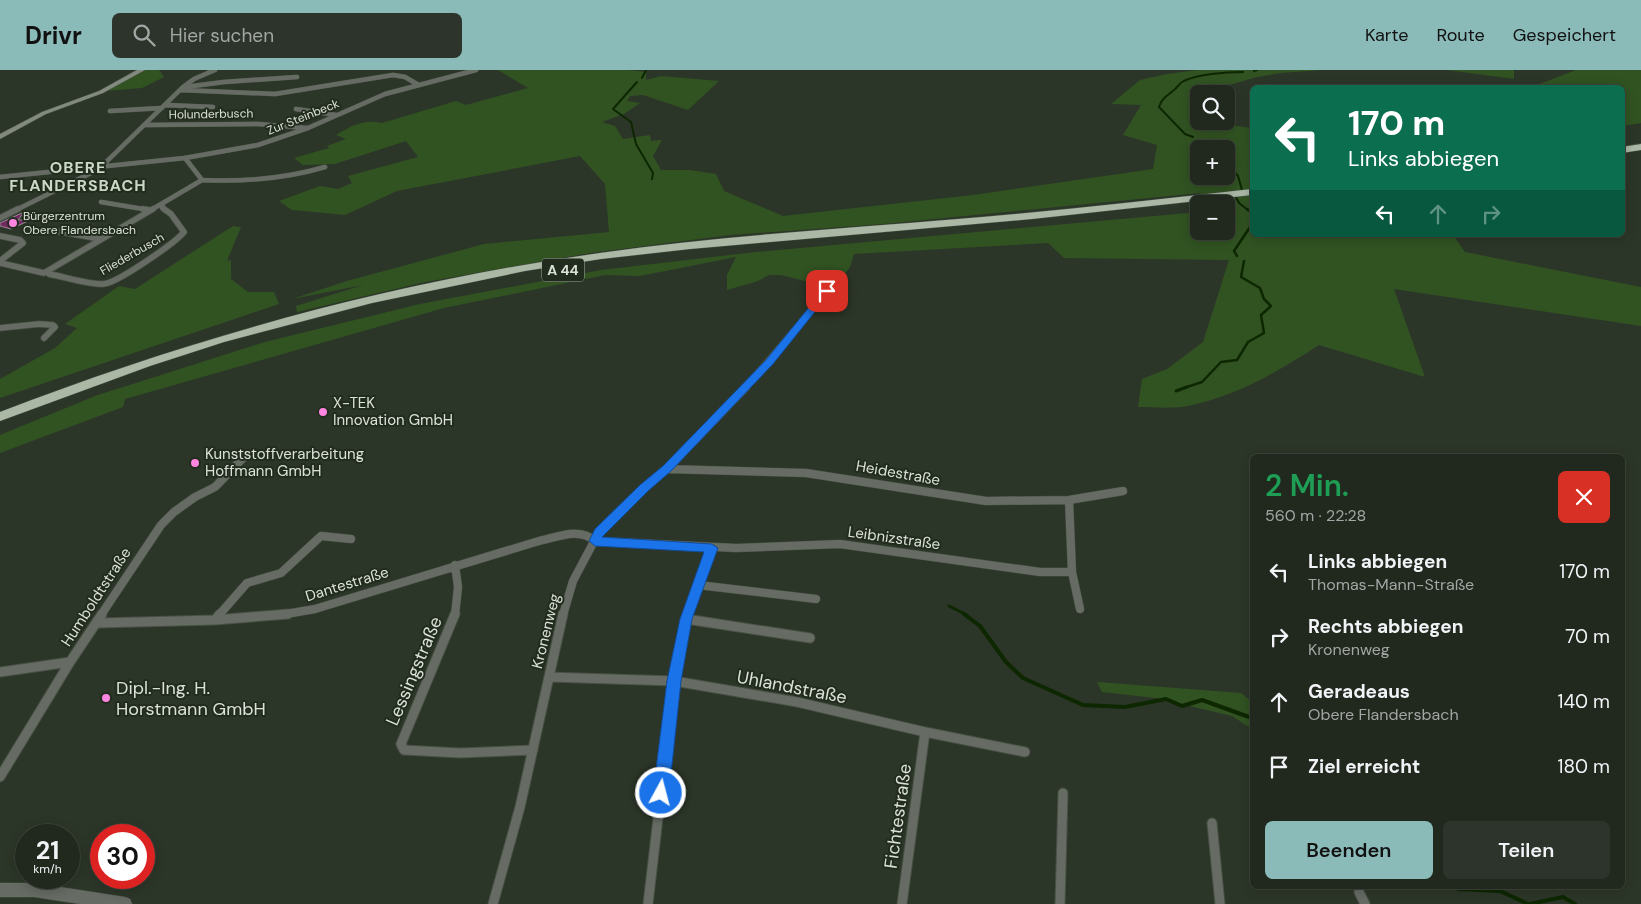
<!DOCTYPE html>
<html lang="de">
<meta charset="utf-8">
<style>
:root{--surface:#21281e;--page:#2d342b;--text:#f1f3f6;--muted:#a2a6a4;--line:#3e443c;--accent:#8bbbb9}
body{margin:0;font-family:"DM Sans",sans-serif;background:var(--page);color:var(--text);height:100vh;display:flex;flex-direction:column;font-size:19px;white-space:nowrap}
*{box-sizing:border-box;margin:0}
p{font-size:16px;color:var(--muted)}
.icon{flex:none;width:28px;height:28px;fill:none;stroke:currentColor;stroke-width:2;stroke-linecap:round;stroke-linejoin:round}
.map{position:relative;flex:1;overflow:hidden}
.panel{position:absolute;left:1250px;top:384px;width:375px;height:435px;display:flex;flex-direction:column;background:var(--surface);border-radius:8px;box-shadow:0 2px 12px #0003,0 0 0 1px var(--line)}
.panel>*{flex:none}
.top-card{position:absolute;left:1250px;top:15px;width:375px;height:152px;border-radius:8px;box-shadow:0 2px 12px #0003,0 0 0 1px var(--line);background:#0b6e4f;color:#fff;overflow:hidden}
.tools{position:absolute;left:1190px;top:15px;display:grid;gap:10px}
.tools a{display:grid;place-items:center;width:45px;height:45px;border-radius:8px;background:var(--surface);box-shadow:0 2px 12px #0003,0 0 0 1px var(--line);font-size:25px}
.speed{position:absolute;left:15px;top:754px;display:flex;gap:10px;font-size:25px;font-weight:700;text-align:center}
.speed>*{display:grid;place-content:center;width:65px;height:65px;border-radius:50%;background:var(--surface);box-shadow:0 2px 12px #0003,0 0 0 1px var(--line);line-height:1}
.speed small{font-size:12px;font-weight:400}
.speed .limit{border:8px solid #d22;background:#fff;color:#111}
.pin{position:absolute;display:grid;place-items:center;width:42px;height:42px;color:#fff;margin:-21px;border-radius:10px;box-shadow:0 2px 8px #0006}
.me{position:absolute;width:55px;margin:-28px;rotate:7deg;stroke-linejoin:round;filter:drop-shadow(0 0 4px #0008)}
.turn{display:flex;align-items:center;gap:18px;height:105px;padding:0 15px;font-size:22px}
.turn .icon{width:65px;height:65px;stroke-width:2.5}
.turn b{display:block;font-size:35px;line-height:42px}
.lanes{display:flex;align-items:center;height:48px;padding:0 15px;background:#0003;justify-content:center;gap:25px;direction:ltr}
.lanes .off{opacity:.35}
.round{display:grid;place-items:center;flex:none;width:52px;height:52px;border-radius:8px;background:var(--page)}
.head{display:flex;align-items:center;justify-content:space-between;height:85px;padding:0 15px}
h1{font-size:30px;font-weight:600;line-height:38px;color:#1e9e55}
.primary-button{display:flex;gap:10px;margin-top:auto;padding:10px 15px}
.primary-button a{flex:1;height:58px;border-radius:8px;background:var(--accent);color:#111;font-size:20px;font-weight:600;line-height:58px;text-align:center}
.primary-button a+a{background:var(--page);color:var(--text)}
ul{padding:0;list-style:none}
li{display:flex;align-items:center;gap:15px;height:65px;padding:0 15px}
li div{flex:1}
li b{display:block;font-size:19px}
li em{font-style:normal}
header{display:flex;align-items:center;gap:30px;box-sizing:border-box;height:70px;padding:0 25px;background:var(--accent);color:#111}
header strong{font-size:24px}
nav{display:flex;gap:28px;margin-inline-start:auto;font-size:18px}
.search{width:350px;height:45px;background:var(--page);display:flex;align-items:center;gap:12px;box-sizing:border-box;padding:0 18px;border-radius:8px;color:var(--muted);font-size:19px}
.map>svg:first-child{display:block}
.green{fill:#315322;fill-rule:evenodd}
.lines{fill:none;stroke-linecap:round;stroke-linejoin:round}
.stream-far3{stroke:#0d2701;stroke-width:2}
.stream-far2{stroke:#0d2701;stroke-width:2.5}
.stream-far1{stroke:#0d2701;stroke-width:3}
.stream{stroke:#0d2701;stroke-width:4}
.building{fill:#712b61;stroke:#9a8794}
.minor-far3-casing{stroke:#485144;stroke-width:5}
.minor-far2-casing{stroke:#485144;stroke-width:7}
.minor-far1-casing{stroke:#485144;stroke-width:9}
.minor-casing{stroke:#485144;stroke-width:11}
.tertiary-casing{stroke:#485144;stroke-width:1}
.secondary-casing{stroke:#485144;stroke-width:1}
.motorway-casing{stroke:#485144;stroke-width:1}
.minor-far3{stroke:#666b64;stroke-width:4.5}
.minor-far2{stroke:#666b64;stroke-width:5.5}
.minor-far1{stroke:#666b64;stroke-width:8}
.minor{stroke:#666b64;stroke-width:9}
.tertiary{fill:#666b64;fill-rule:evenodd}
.secondary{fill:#828a7f;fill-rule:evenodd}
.motorway{fill:#abb8a6;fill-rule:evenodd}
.route{fill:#1a73e8;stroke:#114b97}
.poi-dot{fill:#fe85e0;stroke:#222c1e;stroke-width:2}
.labels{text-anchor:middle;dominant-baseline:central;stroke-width:4;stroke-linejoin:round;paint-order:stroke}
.far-street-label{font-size:12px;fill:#dbe1d8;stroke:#222c1e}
.far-poi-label{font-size:12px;fill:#dbe1d8;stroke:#222c1e;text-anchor:start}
.shield{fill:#222c1e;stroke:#a4aba0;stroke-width:1}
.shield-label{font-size:14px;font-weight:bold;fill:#dbe1d8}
.poi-label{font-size:15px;fill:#dbe1d8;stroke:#222c1e;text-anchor:start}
.street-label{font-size:15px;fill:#dbe1d8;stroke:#222c1e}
.far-district-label{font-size:16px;font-weight:bold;letter-spacing:1px;fill:#cad8c5;stroke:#222c1e}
.near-street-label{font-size:18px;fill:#dbe1d8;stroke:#222c1e}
.near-poi-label{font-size:18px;fill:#dbe1d8;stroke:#222c1e;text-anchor:start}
</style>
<header>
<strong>Drivr</strong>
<div class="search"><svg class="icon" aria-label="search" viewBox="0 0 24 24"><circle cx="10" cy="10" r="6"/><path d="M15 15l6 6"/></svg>Hier suchen</div>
<nav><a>Karte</a><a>Route</a><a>Gespeichert</a></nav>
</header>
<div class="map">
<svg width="1641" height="834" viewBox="0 0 1641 834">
<rect width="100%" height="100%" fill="#2c3628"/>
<path class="green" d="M145,0H159L164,7L142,18L105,21Z
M498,0H628L646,2V10L661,6L719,11L688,40L643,25L630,26L627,31L640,33L624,44L602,52L615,56L623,69L650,65L651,71L662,70L653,86L661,100H690L716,104L724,121L783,146L973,125L1153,99L1157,75L1123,65L1141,35L1111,34L1140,10L1167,4L1198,0H1322L1281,3L1257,7L1219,18L1214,24H1199V51L1252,58V117L1248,118L1252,121V165H1453L1465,182L1641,217V256L1394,219L1425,307L1319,275C1279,301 1235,327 1188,336C1172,339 1154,337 1138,337L1142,309L1167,299L1203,272L1229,190L1064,188L1048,173L854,184L850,197L829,225L822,224L824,220L821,215L781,205H769L758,211L727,220V205L736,187L640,206L605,205L444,238L125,329L123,337L0,383V365L95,326L265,272L420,234L601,200L756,182L1199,142V161H1226V134H1210L1200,123L883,154L730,165L590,183L425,212L297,242L296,236L363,215L292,229L347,211L484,174L609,162L605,114L580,86L397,121L345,145L292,140L279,131L320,116L338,119L352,113L348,106L418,87L406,71L335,94L303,95L294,88L329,78L327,76L346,69L336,65C352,56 363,49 382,53L456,31L466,35L528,18ZM1199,79H1226V106H1199Z
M1447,0H1514V9Z
M1576,0H1641V53L1623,56L1622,18L1532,17Z
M233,156L241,157L227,191L231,190V209L248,222H274L279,234L0,328V309L55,278L77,258L65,254L119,216L135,219Z
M1097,612L1241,623L1252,632V659L1232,646L1156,628L1102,622Z"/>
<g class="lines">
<path class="stream-far3" d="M1254,1L1257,0
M642,8L646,0
M637,12L613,39L631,52L636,74L653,103L652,109
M1193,67L1185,64L1159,37C1162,28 1167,26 1174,20C1177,18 1179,14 1182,12C1195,4 1228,2 1243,2
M1199,70L1210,79
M1226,93L1238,106L1242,120L1235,125L1239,133L1248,140"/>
<path class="stream-far2" d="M1247,139L1252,143
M1237,186L1234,181L1252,154
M1184,318L1202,312L1221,292L1237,290L1248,272L1264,263L1261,245L1271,236L1264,229L1260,218L1241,207L1244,191"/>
<path class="stream-far1" d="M1176,321L1187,317
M949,536L967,545"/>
<path class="stream" d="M964,544L980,556L1006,592L1023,608L1083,635L1125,637L1166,629L1182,636L1202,630L1249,647
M1452,816L1459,819L1500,821L1528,834
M1530,834L1563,827L1575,834"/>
</g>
<path class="building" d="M24,142L18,150H30L11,159L0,156V153Z"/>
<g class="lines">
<defs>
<path id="minor-far3" d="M185,17L224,12L297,7
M180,20L275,24L393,5L405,7L417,14
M165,35L213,37
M296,39L336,45
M110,41L162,38
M144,55L258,54L307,58
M185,88L202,110C244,112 284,109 325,97
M0,107L185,88L258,75L308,58L385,24L476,0
M101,132L149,140
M163,133L162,138L165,140
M16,140L99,99L183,17L194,9L215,0
M151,140L202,110"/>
<path id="minor-far2" d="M143,139L149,140
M0,148L18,139
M51,160L101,169
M0,166L20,170L23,173L0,191
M0,193L44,203L153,139
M49,204C66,207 86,214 103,214C116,214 175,173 184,162L171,144L164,139
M0,258L39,254L53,255L55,257L44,268
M745,318L826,223L827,215"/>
<path id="minor-far1" d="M667,399L806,403L986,431L1069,430L1123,421
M1072,502L1080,539
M698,515L816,529
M101,545L161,455L174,442L195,427L215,417L244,387
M219,545L247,513L281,503L321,466L351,469
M280,545L315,539L539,471C558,467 579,457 595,471L736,478L840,474L1040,502H1072L1069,430
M455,545L458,517L455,495
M563,545L573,511L599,462L644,418L667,399L746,317
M687,545L712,478"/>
<path id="minor" d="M455,544L401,674L404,680L460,683L533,680
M686,549L810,568
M215,550L220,544
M98,553L215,550L288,544
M0,602L70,592
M549,607L674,611L797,632L925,662L1025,682
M0,707L70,592L102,544
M1212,753L1220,834
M1359,822L1365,834
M493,834L520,737L563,544
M648,834L674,611L688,544
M902,834L925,662
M1060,834L1063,723"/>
<path id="tertiary" d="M0,813H34L125,827L130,829L132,834H80L34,827H0Z"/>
<path id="secondary" d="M137,0H145L103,23L46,44L0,69V64L42,42L99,21Z"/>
<path id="motorway" d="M1641,74V80L1622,83V77Z
M1252,119V125L1032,149L690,179L601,189L525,201L372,233L224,272L150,296L0,351V342C194,267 394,212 600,183C719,166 839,159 958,149C1056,141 1154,130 1252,119Z"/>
</defs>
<use href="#minor-far3" class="minor-far3-casing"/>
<use href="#minor-far2" class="minor-far2-casing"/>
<use href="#minor-far1" class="minor-far1-casing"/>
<use href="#minor" class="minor-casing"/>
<use href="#tertiary" class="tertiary-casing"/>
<use href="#secondary" class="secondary-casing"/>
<use href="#motorway" class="motorway-casing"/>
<use href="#minor-far3" class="minor-far3"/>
<use href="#minor-far2" class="minor-far2"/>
<use href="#minor-far1" class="minor-far1"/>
<use href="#minor" class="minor"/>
<use href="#tertiary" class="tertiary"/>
<use href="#secondary" class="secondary"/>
<use href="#motorway" class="motorway"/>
</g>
<path class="route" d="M827,218L832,221L830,223L773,294L671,401L648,421L602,467L712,474L718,478L692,549L681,611L669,723L666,728L661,729L656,728L653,723L667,611L680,549L704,482L595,476L589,471L595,459L640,415L663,396L766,290L824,219Z"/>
<g class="poi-dot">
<circle cx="13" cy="153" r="5"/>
<circle cx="323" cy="342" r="5"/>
<circle cx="195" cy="393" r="5"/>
<circle cx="106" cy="628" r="5"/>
</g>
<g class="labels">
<g class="far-street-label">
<text transform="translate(211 44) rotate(-1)">Holunderbusch</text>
<text transform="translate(303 47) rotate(-22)">Zur Steinbeck</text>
<text transform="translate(132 184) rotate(-30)">Fliederbusch</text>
</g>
<g class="far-poi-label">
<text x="23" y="146">Bürgerzentrum<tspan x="23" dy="14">Obere Flandersbach</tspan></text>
</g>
<rect class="shield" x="542" y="188.5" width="42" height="23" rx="4"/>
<g class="shield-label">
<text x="563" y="200">A 44</text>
</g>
<g class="poi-label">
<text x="333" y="333">X-TEK<tspan x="333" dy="17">Innovation GmbH</tspan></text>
<text x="205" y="384">Kunststoffverarbeitung<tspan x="205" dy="17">Hoffmann GmbH</tspan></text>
</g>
<g class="street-label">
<text transform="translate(898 403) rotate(10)">Heidestraße</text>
<text transform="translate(894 468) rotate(8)">Leibnizstraße</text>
<text transform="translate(347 514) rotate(-17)">Dantestraße</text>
<text transform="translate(96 527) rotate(-57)">Humboldtstraße</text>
<text transform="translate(546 561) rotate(-76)">Kronenweg</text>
</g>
<g class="far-district-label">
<text x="78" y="97">OBERE<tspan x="78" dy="18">FLANDERSBACH</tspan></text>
</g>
<g class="near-street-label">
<text transform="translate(414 601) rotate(-67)">Lessingstraße</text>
<text transform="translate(792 617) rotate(11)">Uhlandstraße</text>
<text transform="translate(898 746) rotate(-82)">Fichtestraße</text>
</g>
<g class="near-poi-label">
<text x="116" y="618">Dipl.-Ing. H.<tspan x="116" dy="21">Horstmann GmbH</tspan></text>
</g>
</g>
</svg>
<div class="tools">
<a><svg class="icon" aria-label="search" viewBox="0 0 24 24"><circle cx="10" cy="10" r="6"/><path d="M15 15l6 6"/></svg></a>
<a>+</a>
<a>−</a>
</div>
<div class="speed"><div>21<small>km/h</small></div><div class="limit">30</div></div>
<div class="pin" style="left:827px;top:221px;background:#d93025"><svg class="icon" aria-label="arrive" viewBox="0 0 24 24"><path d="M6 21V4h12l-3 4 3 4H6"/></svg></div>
<svg class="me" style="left:661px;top:723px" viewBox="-20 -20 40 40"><circle r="17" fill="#1a73e8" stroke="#fff" stroke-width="3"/><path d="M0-11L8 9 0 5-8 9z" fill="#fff"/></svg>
<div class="top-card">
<div class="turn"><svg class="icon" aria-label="left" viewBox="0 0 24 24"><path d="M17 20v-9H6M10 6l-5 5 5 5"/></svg><div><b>170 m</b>Links abbiegen</div></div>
<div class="lanes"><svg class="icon" aria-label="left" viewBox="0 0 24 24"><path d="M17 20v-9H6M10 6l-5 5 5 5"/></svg><svg class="icon off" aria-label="ahead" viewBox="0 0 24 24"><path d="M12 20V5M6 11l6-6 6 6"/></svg><svg class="icon off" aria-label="right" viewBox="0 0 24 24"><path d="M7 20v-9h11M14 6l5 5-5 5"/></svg></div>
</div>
<section class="panel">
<div class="head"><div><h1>2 Min.</h1><p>560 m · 22:28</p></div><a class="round" style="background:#d93025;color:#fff"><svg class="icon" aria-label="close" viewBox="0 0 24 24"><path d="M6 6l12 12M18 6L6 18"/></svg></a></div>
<ul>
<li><svg class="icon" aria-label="left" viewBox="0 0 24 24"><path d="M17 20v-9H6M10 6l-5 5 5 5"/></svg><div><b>Links abbiegen</b><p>Thomas-Mann-Straße</p></div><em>170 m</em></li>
<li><svg class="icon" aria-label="right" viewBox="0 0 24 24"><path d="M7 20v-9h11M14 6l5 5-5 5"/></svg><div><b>Rechts abbiegen</b><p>Kronenweg</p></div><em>70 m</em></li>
<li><svg class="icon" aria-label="ahead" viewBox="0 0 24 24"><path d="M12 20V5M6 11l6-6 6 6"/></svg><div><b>Geradeaus</b><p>Obere Flandersbach</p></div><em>140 m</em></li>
<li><svg class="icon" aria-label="arrive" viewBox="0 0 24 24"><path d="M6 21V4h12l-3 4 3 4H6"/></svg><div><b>Ziel erreicht</b></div><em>180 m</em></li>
</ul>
<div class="primary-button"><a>Beenden</a><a>Teilen</a></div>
</section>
</div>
